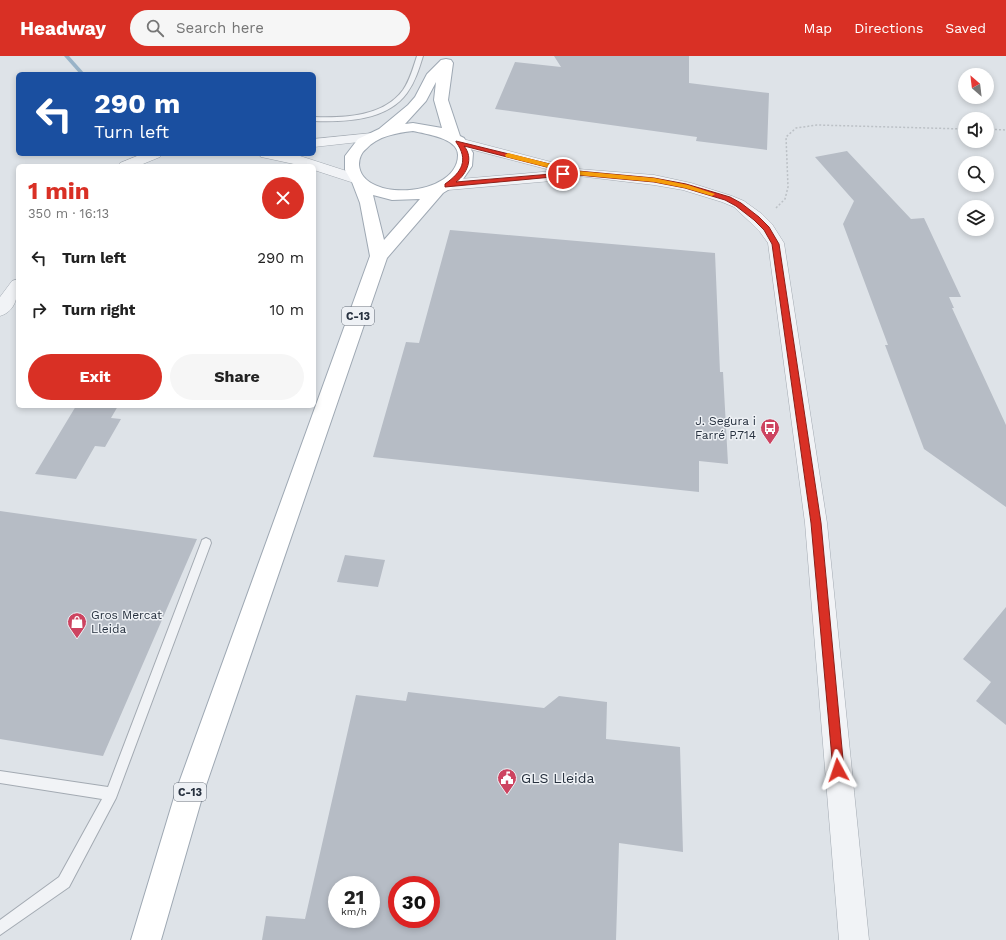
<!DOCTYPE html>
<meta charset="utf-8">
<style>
:root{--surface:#fff;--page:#f6f6f6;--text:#222;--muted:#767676;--accent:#d93025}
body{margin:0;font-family:"Work Sans",sans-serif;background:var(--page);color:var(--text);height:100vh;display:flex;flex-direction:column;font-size:15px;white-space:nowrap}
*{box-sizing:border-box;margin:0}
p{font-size:13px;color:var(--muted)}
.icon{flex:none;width:22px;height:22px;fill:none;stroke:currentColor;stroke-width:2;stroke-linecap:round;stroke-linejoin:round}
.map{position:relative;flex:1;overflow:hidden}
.panel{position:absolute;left:16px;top:108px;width:300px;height:244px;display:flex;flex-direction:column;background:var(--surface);border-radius:6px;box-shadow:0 2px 6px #0003}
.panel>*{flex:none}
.top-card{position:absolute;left:16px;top:16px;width:300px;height:84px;border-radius:6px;box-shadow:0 2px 6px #0003;background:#1a4fa0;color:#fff;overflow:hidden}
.needle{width:26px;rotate:332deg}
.tools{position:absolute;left:958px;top:12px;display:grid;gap:8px}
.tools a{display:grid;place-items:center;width:36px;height:36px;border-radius:50%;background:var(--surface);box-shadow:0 2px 6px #0003;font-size:20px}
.speed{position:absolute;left:328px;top:820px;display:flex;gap:8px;font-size:20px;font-weight:700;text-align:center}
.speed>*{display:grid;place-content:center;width:52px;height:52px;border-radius:50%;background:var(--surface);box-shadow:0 2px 6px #0003;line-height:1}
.speed small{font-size:10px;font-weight:400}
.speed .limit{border:6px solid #d22;background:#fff;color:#111}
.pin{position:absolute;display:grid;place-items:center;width:34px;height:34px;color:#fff;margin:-17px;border:2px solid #fff;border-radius:50%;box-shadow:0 1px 4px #0007}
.me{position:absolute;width:44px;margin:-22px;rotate:355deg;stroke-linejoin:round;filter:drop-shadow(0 0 3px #0008)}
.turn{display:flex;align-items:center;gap:14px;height:84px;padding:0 12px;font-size:18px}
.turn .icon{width:52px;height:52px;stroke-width:2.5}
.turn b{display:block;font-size:28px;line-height:34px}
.round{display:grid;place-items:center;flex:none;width:42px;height:42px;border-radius:21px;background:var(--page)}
.head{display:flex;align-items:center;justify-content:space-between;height:68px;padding:0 12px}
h1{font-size:24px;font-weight:700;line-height:30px;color:var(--accent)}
.button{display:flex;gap:8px;margin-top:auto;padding:8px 12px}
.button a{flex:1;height:46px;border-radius:24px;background:var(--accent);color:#fff;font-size:16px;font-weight:700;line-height:46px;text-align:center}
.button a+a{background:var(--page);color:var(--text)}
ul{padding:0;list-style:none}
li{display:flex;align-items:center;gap:12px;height:52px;padding:0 12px}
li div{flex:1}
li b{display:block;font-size:15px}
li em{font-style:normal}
header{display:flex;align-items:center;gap:24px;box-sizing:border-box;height:56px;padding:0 20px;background:var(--accent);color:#fff}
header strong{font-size:19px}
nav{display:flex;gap:22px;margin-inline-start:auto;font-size:14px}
.search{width:280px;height:36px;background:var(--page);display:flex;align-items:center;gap:10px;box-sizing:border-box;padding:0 14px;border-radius:22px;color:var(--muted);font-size:15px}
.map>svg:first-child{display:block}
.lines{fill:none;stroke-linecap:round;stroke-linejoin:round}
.stream{fill:#99b3c8;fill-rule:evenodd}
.building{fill:#b6bcc5;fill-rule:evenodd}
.service-casing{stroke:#a3aab2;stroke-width:2}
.minor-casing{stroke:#a3aab2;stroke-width:1}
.primary-casing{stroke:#9ea8b3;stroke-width:2}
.path{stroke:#bcc1c6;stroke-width:1.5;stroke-dasharray:2 2;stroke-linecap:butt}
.service{fill:#f1f3f6;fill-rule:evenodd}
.minor{fill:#f1f3f6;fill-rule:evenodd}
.primary{fill:#fff;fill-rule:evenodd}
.route{fill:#d93025;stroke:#8d1f18}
.slow{fill:#f59e0b}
.labels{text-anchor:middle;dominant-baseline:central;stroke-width:3;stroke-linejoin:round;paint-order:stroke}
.shield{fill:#eef1f5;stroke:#636b76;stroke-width:1}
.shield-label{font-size:11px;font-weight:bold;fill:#27313f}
.poi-label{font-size:12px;fill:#27313f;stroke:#eef1f5;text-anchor:end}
.near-poi-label{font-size:14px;fill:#27313f;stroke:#eef1f5;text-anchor:start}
</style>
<header>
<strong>Headway</strong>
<div class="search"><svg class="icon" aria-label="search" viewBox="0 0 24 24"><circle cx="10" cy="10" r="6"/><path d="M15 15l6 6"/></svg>Search here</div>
<nav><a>Map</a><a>Directions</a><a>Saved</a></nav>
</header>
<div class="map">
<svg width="1006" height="884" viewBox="0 0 1006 884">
<rect width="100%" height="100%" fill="#dee3e8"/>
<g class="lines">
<path class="stream" d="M64,0H69L85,18H80Z"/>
</g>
<path class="building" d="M554,0H689V27L769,37L767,94L696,85L697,81L495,53L515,6L561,11Z
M847,95L911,163L924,162L961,241H949L954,252H952L1006,369V451L924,393L885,289H888L843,168L854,145L815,101Z
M450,174L715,197L720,316H723L728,408L699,405V436L373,401L406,286L419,287Z
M76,350H118L111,362L121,363L105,391L95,390L76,423L35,418Z
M0,455L197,483L103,700L0,683Z
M345,499L385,504L378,531L337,526Z
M1006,551V669L976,645L991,626L963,603Z
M408,636L544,652L559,640L607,646L606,683L680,691L683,796L619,787L616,884H262L266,860L305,863L356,639L406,645ZM337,829H371V863H337ZM397,829H431V863H397Z"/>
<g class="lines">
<defs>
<path id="service" d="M417,0H423C419,13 415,26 407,37C387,65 345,66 314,65V61C344,62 383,61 403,34C410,24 413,12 417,0Z
M206,482L210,484L211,487L116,742L69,831L0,879V864L59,821L102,743L0,727V715L108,731L201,487L202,484Z"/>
<path id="minor" d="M372,77L377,78L379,81L377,84L314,91V83Z
M459,82L578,113L654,119L691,127L732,140L744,145L762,158L772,168L784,187L827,467L869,884H839L805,467L768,187L760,176L750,166L734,151L722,146L683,134L654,129L570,119L568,122L563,124L448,134L443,132L440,129L443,126L448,124L554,115L454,89L452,86L454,83Z
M142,98H162L160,101L138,110H118L120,107Z
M259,98H291L300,100L362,120L364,123L362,126L357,128L314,114V110H303L266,102L261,101Z
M18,223C18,238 17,255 0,260V241L12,225Z"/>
<path id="primary" d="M446,3L451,4L453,7L448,44L460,80L464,82L473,97L472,110L461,126L443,137L387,202L204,735L161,884H131L176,735L370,200L360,147L352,126L345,114V100L358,83L379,73L408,49L415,41L427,18L441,4ZM436,26L434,44L442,72L413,67L405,68L426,45ZM413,75C426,78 458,82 458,99C458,141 362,147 359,109C359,103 361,97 366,93C378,80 396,77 413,75ZM373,139L392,144L420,143L384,184Z"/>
</defs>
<use href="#service" class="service-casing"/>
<use href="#minor" class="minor-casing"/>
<use href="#primary" class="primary-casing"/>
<path class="path" d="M987,73L1006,74
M776,152L785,143L788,131L786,81L796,72L817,69L965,73"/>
<use href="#service" class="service"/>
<use href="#minor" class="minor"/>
<use href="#primary" class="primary"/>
</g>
<path class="route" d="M456,85L578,115L654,122L686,128L730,141L741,147L759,161L769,171L779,188L821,467L844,714L842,718L838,720L834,718L833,714L811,467L772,188L764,174L754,164L736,150L725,144L685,132L654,126L578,119L464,90C474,102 467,118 456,126L563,117L566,118L563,120L445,131V128C462,116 469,104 456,86Z"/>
<path class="slow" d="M508,97L578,115L654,122L688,129L715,138L712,140L685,132L654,126L578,119L506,101L505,99Z"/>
<defs>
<symbol id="bus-pin" viewBox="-11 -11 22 30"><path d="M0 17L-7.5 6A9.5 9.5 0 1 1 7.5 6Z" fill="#cd4360" stroke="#eef1f5"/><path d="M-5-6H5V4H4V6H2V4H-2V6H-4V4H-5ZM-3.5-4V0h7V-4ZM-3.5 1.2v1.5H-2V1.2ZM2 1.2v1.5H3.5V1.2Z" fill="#fff"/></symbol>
<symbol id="shop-pin" viewBox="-11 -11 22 30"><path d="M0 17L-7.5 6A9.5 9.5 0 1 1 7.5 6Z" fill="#cd4360" stroke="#eef1f5"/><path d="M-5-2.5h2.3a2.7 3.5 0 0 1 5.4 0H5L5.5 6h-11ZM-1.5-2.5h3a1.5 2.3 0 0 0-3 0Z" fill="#fff"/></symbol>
<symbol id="civic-pin" viewBox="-11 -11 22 30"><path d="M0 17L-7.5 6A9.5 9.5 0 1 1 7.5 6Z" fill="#cd4360" stroke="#eef1f5"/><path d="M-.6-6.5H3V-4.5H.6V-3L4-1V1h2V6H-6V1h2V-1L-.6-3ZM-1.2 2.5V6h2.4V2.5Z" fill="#fff"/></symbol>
</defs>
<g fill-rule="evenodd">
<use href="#bus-pin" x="759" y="361" width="22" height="30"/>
<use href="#shop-pin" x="66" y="555" width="22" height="30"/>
<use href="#civic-pin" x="496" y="711" width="22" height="30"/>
</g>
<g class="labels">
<g class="shield">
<rect x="342" y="251" width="32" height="18" rx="3"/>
<rect x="174" y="727" width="32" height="18" rx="3"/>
</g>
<g class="shield-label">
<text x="358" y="260">C-13</text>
<text x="190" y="736">C-13</text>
</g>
<g class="poi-label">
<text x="756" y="365">J. Segura i<tspan x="756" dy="14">Farré P.714</tspan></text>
<text x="91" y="559" text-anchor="start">Gros Mercat<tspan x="91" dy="14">Lleida</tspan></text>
</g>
<g class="near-poi-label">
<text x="521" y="722">GLS Lleida</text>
</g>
</g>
</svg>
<div class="tools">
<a><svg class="needle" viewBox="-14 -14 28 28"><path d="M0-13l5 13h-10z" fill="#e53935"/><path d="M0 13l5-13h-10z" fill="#767676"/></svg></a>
<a><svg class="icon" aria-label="sound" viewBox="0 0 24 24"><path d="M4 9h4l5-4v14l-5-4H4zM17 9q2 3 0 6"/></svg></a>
<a><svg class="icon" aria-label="search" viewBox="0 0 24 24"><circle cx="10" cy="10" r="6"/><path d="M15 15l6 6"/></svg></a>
<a><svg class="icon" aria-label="layers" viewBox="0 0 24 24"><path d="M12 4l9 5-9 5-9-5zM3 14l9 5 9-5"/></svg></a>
</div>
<div class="speed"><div>21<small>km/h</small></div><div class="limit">30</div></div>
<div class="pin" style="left:563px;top:118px;background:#d93025"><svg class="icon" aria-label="arrive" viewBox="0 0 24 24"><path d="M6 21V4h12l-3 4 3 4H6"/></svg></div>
<svg class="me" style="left:838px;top:714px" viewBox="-20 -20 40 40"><path d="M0-17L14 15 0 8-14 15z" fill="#d93025" stroke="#fff" stroke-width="4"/></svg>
<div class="top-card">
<div class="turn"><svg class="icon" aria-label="left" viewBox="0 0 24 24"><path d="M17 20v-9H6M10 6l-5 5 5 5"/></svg><div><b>290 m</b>Turn left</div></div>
</div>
<section class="panel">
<div class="head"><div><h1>1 min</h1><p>350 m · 16:13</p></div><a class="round" style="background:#d93025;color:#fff"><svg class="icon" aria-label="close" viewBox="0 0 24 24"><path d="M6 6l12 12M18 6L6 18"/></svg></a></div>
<ul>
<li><svg class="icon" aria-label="left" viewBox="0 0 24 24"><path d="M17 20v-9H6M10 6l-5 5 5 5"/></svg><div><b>Turn left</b></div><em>290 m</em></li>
<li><svg class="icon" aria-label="right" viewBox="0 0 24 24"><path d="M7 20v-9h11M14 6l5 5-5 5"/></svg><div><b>Turn right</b></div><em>10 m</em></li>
</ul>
<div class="button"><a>Exit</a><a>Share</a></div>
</section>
</div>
